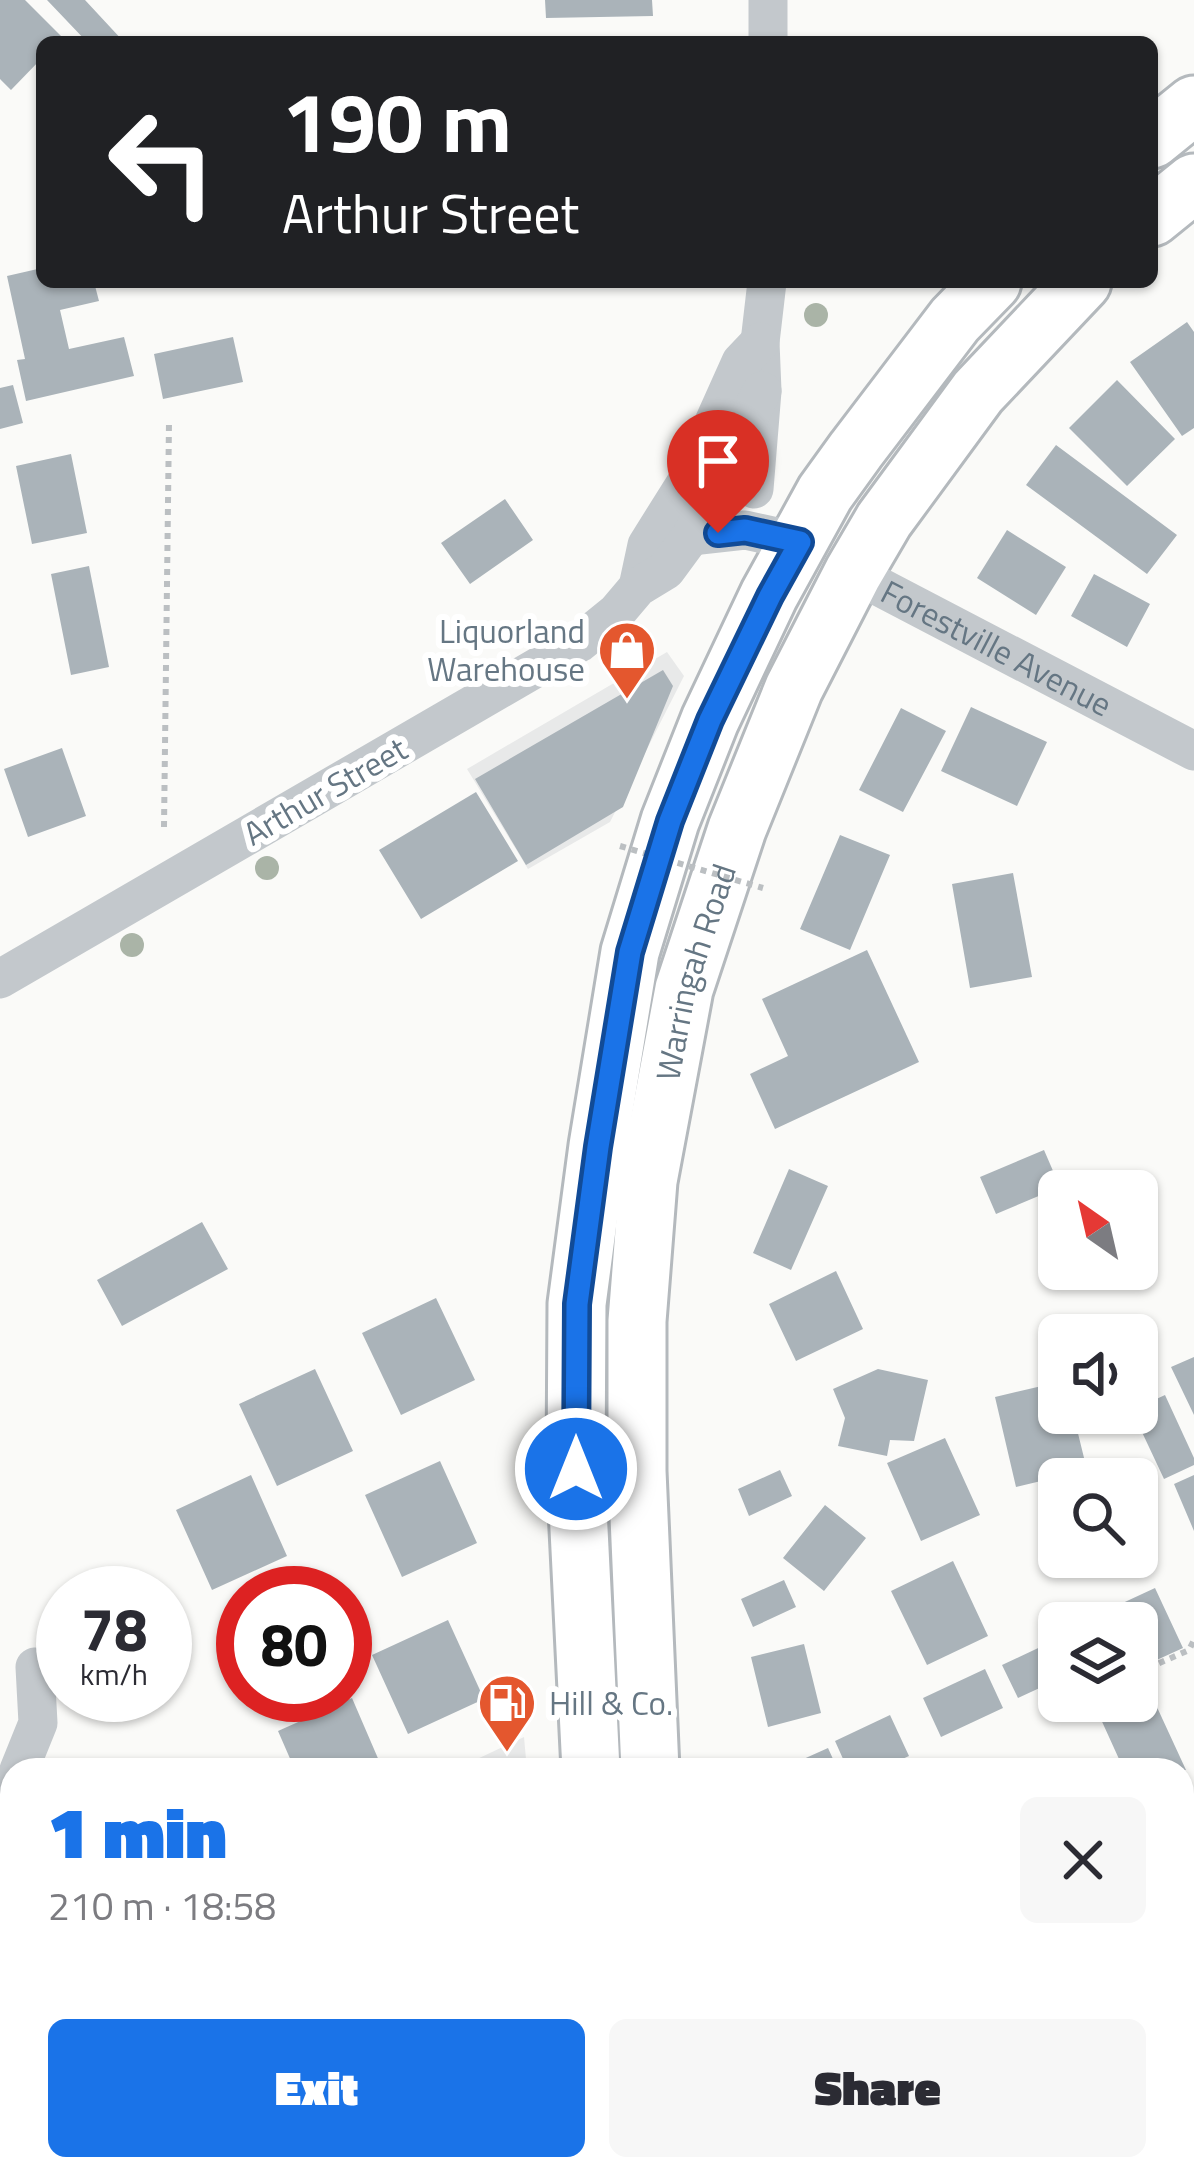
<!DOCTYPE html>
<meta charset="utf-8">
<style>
:root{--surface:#fff;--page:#f7f7f7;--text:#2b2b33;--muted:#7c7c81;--accent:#1a73e8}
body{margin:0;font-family:"Titillium Web",sans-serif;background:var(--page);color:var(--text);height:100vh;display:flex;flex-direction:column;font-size:45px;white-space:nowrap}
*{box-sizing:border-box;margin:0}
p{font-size:39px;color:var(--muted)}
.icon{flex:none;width:66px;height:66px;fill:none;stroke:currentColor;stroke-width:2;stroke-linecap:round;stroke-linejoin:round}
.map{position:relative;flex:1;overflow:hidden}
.drawer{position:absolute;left:0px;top:1758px;width:1194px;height:423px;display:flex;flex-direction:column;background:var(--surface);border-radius:36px 36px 0 0;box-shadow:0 3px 9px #0004}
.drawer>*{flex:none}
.top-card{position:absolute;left:36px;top:36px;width:1122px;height:252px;border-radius:18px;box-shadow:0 3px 9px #0004;background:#202124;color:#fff;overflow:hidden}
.needle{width:78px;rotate:326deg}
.controls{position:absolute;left:1038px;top:1170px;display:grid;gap:24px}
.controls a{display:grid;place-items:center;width:120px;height:120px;border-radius:18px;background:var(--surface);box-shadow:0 3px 9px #0004;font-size:60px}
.speed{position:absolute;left:36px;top:1566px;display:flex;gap:24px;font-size:60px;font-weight:700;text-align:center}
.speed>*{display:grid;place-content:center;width:156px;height:156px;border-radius:50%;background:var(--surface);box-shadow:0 3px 9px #0004;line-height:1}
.speed small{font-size:30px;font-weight:400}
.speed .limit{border:18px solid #d22;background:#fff;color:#111}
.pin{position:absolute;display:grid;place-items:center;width:102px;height:102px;color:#fff;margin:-123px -51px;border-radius:50% 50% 50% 0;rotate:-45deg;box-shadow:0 0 12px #0007}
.pin .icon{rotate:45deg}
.me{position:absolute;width:132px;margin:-66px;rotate:0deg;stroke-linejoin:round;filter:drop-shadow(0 0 9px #0008)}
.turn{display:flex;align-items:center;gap:42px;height:252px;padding:0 48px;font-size:54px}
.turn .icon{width:156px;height:156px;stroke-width:2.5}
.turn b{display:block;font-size:84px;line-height:102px}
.round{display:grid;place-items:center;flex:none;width:126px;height:126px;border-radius:18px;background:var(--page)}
.overview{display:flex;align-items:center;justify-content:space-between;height:204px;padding:0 48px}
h1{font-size:72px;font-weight:800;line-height:90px;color:var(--accent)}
.button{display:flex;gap:24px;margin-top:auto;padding:24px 48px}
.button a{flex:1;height:138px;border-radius:18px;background:var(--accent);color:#fff;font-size:48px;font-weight:800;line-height:138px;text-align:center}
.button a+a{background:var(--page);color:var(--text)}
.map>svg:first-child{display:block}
.built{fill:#e8e9e9}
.building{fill:#aab3b9}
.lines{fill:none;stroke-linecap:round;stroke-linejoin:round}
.highway-casing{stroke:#b4b9bd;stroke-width:63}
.path{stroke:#bbbfc2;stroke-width:6;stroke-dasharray:6 6;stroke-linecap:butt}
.minor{stroke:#c3c8cc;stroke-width:39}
.highway{stroke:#fff;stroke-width:57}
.path-bridge{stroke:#bbbfc2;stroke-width:6;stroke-dasharray:6 6;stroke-linecap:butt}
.tree{fill:#aab4a7}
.route-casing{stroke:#114b97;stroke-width:30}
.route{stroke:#1a73e8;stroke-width:21}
.labels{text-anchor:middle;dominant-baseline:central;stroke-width:12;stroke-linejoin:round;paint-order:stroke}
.poi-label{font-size:33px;fill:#657683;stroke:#fff;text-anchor:end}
.street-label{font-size:33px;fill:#657683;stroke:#fff}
</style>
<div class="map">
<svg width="1194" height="2179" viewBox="0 0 1194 2179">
<rect width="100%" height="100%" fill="#fafaf8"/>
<path class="built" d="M667,652L684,676L610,822L528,869L467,769Z
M524,1737L527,1770H454Z"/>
<path class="building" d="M0,0H25L63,38L58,42H42V58L11,90L0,79Z
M47,0H85L124,42H87Z
M545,0H652L653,16L546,18Z
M42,268V282H94L99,301L60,310L69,349L124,337L134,376L26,401L17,360L25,359L7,276Z
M1187,322L1194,332V428L1182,436L1130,362Z
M233,337L243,382L163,399L154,354Z
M1117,380L1175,439L1127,486L1069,428Z
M13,385L23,423L0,429V388Z
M1056,445L1177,535L1147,574L1026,485Z
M71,454L87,533L32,544L16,466Z
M505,499L533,540L470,584L441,543Z
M1007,530L1066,567L1036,615L977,578Z
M89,566L109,667L71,675L51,574Z
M1094,574L1150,604L1127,647L1071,616Z
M663,670L673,686L623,807L526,865L475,779Z
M971,707L1047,742L1017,806L941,771Z
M901,708L946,731L903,812L859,790Z
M62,748L86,816L28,837L4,769Z
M476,792L518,861L421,919L379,850Z
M840,835L890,855L850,950L800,929Z
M1013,873L1032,977L970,988L952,884Z
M867,950L919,1062L775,1129L750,1074L788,1056L762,999Z
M1044,1150L1060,1187L996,1214L980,1177Z
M789,1169L828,1186L791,1270L753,1253Z
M202,1222L228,1269L122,1326L97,1280Z
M836,1271L863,1329L796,1361L769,1304Z
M436,1298L475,1380L401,1415L362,1333Z
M1194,1357V1415L1171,1367Z
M315,1369L353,1451L277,1486L239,1404Z
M878,1369L928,1380L914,1441L890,1440L887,1456L838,1446L845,1418L833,1389Z
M1059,1382V1413H1073L1087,1470L1016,1487L995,1397Z
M1165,1395L1194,1458V1465L1164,1479L1133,1413H1137V1408Z
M945,1438L980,1515L921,1541L887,1463Z
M440,1461L477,1543L402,1577L365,1495Z
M780,1470L792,1496L749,1516L738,1489Z
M251,1475L287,1556L212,1590L176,1510Z
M1194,1475V1531L1174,1484Z
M825,1505L866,1538L824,1591L783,1558Z
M953,1561L988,1636L927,1665L891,1591Z
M784,1580L796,1607L753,1627L741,1599Z
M1155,1588L1183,1648L1137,1669V1623H1088L1086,1620Z
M448,1620L484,1699L408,1734L372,1655Z
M1053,1641L1059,1654V1679L1018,1698L1002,1665Z
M804,1644L821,1713L768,1727L751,1657Z
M985,1669L1003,1708L941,1737L923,1698Z
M1150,1692L1186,1770H1124L1099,1715L1130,1701H1137V1698Z
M352,1698L383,1770H295L278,1731Z
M890,1715L909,1756L878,1770H848L835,1741Z
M828,1748L838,1770H779Z
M1194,2034V2115L1186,2119L1182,2111V2040Z
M1194,2139V2179H1174L1170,2169H1182V2145Z
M845,2169H858L863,2179H824Z
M917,2169H959L933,2179H921Z"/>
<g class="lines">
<defs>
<g id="highway">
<path d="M1152,139L1194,105"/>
<path d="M1152,217L1194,183"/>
<path d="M591,1770L576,1469L577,1304L598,1146L630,952L670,821L710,720L769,595L825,493L856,450L955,320L992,282"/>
<path id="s2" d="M650,1770L637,1471V1321L648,1181L684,989L737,829L794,688L853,573L884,520L978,392L1082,282"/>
<path d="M608,2169L609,2179"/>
<path d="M668,2169V2179"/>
</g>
</defs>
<use href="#highway" class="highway-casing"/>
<path class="path" d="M164,827L169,422
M1137,1673L1189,1650L1194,1640"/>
<g class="minor">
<path d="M768,0V42"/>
<path d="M754,489L762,391L760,342L767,282"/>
<path d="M691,536L745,530L800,542"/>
<path id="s1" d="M853,573L1194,751"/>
<path d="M638,587L647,545L689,478L741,362L760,342"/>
<path d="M0,979L579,643L616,613L638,587L666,570L691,536L762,391"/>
<path d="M19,1770L38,1723L35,1667"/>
<path d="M0,1815L12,1786"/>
<path d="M0,1974L12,2000"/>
<path d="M1082,2169L1084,2179"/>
<path d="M12,2179L34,2169"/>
</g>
<use href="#highway" class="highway"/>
<path class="path-bridge" d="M620,846L763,888"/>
</g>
<g class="tree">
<circle cx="816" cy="315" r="12"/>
<circle cx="267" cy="868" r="12"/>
<circle cx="132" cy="945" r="12"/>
</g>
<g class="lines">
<defs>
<path id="route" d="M576,1469L577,1304L598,1147L630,952L670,821L710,720L770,596L800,542L745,530L718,533"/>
</defs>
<use href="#route" class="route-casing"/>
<use href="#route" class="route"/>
</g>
<defs>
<symbol id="shop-pin" viewBox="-11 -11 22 30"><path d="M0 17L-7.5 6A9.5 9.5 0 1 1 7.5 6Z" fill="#e4572e" stroke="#fff"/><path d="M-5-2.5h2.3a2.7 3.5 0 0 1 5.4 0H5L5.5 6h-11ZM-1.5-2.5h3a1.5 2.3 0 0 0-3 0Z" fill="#fff"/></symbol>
<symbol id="fuel-pin" viewBox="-11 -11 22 30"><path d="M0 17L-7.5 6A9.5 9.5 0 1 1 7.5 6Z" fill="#e4572e" stroke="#fff"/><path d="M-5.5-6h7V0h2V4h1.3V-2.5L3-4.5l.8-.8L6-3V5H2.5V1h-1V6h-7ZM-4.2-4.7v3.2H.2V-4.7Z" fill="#fff"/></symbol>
</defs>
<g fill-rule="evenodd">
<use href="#shop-pin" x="594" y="617" width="66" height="90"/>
<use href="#fuel-pin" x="474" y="1670" width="66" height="90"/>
</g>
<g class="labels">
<g class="poi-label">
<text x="585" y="631">Liquorland<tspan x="585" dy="38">Warehouse</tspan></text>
<text x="549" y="1703" text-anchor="start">Hill &amp; Co.</text>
</g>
<g class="street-label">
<text stroke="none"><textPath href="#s1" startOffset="162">Forestville Avenue</textPath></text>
<text transform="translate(325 791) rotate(-30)">Arthur Street</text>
<text stroke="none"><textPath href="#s2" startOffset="804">Warringah Road</textPath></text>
</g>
</g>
</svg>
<div class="controls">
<a><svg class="needle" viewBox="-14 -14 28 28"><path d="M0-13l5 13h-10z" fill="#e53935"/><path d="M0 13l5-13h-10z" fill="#7c7c81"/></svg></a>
<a><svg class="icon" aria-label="sound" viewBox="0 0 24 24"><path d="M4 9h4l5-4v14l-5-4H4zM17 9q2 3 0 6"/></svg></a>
<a><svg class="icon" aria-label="search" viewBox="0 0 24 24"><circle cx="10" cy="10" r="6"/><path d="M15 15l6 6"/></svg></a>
<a><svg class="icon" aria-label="layers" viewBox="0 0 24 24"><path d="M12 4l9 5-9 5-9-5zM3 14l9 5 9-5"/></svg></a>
</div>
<div class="speed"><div>78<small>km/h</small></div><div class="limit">80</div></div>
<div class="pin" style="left:718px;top:533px;background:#d93025"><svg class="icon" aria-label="arrive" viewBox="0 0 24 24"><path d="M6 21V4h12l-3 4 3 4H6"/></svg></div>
<svg class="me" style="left:576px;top:1469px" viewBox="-20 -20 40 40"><circle r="17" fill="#1a73e8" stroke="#fff" stroke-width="3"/><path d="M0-11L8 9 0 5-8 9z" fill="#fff"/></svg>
<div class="top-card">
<div class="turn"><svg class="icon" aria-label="left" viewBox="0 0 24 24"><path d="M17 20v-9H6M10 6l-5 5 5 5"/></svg><div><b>190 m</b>Arthur Street</div></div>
</div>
<section class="drawer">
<div class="overview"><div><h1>1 min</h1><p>210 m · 18:58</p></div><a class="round"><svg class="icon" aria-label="close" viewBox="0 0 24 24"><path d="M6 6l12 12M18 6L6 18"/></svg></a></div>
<div class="button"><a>Exit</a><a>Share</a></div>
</section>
</div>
